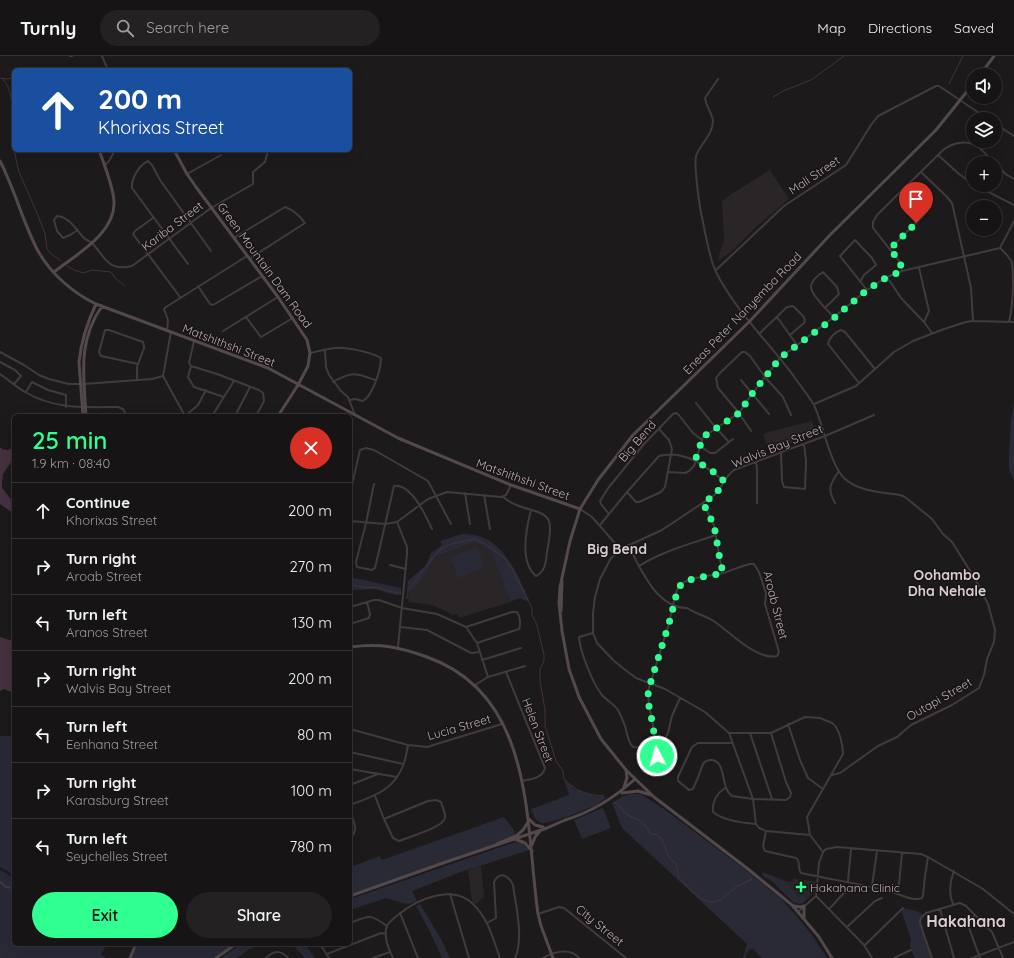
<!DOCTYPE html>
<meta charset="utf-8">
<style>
:root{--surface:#161414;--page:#232122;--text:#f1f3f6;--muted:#9e9ea0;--line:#353334;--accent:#30ff92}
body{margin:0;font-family:Quicksand,sans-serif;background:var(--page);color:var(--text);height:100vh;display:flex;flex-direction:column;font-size:15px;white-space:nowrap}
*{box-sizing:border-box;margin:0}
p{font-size:13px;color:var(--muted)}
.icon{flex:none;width:22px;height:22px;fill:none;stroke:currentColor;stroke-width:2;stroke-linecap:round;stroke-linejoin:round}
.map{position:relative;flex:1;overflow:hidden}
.drawer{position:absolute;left:12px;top:358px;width:340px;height:532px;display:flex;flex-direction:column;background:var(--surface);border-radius:6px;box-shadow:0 4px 16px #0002,0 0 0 1px var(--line)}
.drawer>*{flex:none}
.guide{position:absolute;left:12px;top:12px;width:340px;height:84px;border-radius:6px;box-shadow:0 4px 16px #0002,0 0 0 1px var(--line);background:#1a4fa0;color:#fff;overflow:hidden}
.buttons{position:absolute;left:966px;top:12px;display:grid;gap:8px}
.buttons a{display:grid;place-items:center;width:36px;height:36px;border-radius:50%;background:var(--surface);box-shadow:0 4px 16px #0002,0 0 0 1px var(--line);font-size:20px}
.pin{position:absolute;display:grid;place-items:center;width:34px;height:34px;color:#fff;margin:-41px -17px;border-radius:50% 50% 50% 0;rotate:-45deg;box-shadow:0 0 4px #0007}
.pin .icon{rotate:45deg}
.me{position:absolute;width:44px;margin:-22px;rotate:354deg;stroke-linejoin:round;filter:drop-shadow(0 0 3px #0008)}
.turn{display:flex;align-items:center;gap:14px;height:84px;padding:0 20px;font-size:18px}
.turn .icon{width:52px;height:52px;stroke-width:2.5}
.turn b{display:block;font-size:28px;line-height:34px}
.round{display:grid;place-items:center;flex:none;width:42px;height:42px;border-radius:21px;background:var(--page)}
.head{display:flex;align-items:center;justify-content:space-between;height:68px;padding:0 20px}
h1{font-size:24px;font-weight:600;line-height:30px;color:var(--accent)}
.button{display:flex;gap:8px;margin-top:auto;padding:8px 20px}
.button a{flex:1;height:46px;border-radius:24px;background:var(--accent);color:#111;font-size:16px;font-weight:600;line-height:46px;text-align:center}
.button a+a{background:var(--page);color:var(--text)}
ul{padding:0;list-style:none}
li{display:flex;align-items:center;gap:12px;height:56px;padding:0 20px;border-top:1px solid var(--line)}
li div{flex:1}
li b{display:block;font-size:15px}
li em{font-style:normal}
header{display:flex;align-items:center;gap:24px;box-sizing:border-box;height:56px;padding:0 20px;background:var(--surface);border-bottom:1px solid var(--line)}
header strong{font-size:19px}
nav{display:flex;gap:22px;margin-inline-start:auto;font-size:14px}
.search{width:280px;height:36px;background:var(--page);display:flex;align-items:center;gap:10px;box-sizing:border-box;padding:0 14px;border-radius:22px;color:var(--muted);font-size:15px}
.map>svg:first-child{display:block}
.built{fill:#2a2627}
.green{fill:#292a36}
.water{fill:#453140}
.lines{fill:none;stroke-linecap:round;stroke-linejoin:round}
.stream{stroke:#453140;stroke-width:1}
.street{stroke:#423b3e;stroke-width:2}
.secondary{stroke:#53494d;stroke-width:3}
.route{stroke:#30ff92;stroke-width:7;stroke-dasharray:0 12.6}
.poi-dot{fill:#30ff92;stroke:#181516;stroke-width:1.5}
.labels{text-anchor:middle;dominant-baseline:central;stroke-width:3;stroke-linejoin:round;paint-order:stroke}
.street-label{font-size:12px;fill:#bdacb5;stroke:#181516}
.poi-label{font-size:12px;fill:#bdacb5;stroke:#181516;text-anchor:start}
.quarter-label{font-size:14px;font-weight:bold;fill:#d9cdd3;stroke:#181516}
.district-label{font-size:16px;font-weight:bold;fill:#d9cdd3;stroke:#181516}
</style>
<header>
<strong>Turnly</strong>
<div class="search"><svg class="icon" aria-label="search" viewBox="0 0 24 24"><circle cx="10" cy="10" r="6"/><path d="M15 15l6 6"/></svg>Search here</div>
<nav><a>Map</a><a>Directions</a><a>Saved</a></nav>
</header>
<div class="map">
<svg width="1014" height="902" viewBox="0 0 1014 902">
<rect width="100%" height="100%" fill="#1d1a1b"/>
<path class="built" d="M770,114L789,143L755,172L733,194L717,206L724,184L722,145L728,140Z
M812,365L816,378L769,395L763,379L768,376Z
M475,486L491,495L510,546L459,562L457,558L453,559L433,549L408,546L409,536L418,530L436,501Z
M481,810L484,841L476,848L472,845L468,814Z
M793,822L816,826L815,836L803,847H794L785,825L792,826Z"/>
<path class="green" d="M1014,345V425L1009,413V397L1011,366Z
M462,478C500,476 516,514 529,544L527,545L519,542L510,546L491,495L475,486L436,501L418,530L409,536L408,543H406L408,525L426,509L431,497L442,489L440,485Z
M477,491L485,511L458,522L450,502Z
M350,521L401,532V539H395L375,533L353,534L352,532L350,533Z
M0,680H14V819L0,811Z
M564,723L574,733L594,740L606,741C603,744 599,747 596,749C588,753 550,768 542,767C535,765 533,759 531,753L569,739Z
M631,738H641L664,753L746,814L780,842L795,858L812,879L827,902H762L753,893H750L746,898V902H743L747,888L622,772L612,747L623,740Z
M603,752L611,772L582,783L574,764Z
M504,761L514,774L515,781L350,840V811L380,800L382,804Z
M515,786L522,787L529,794L461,816L412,835L417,845L409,848L402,847L386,842L350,854V843Z
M0,814L14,822L12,835H14V888H103L105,892L101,898L106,902H0Z
M763,816L785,825L799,842L802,840L806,844L801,848L794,847L771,824L764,821L762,818Z
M420,848L441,883L450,902H442L428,872L416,850Z
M903,852L917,855L923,859L920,866L932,902H915L911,894L910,890L911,883L902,857Z
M136,888H236L216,902H130Z
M241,888H260L248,894L237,902H221Z
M292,888H305L315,902H305Z"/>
<path class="water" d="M0,391L2,393L8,394L14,391V402L3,418L2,427V432L14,447V458L0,448Z
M0,581L10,584L14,583V637L4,633L0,635Z"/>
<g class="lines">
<path class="stream" d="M0,22L7,23L14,21
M3,23C12,34 9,40 14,52
M949,28L963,0
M773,41L783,35L811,24L844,0
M14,94L19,116L37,157L45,178L47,193L51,198L61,205
M67,210L74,214L83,217L92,214L111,216L116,223L125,230
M350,528C361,532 368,531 379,532C386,534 393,537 401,537
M408,534L435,499L442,492L454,487L475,483L490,491L504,502L512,513L532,552V559L537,569L544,599V605L540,613V625L545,654V670L556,705L563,715L564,723C577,736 587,739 604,740
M614,746L621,751L624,756L630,760L637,763L644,768L650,777L657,779L662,784L669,801L676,808L679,822L697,840L704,844L712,846L720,844L736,831L752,823"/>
<path class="street" d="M70,0H72
M102,0L108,14
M718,23L705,42C706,50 712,57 713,65C713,79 700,88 696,100C694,110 699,146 701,157C705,174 709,202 716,216C736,256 769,286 795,322C801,331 809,340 814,349C823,368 830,408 844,422C859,436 881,436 900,439L905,441L932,463L943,478L952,486L974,521L988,548L995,574L994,586L987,603L984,619L979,632L952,649L911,669L897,681L878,690L840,717L832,719
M995,68L1014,80
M938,99L959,118L973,128
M995,108L1007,119L1014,123
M105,109L109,105L115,94
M921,116L947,141L952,147L971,232L973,265
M187,118L221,99
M975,129L1014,149
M153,162L135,175L133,178L180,241
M78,174L70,179L63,182L57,175L54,164L57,160C70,161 76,174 84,182C86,184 89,185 92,187C106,202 108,216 132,210L211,152L253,128V116L265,106L268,94
M234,182L285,151C293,154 300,160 305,167L249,203
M1000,192C1004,196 1010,201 1012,207C1014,223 1013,249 1009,266
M890,193L921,162L927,155L925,150L907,129
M188,208L132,132C131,123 139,109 148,105L152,109L160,124L211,195
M919,212L929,255L924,266
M716,214L784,150L846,109L871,69L878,60L936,30H939L988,63
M902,215L900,206L873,172V166L877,159L942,95C951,87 966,83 978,91C984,95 989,102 994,107
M887,221L901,242L924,266L932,277
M860,226L864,219L876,209L872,202L855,184L840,200L867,234
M198,230L210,248L213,249L262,220
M825,252L839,238L837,231L823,216C818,219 811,225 811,231C811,239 828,255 834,261
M246,261L261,281L293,262
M777,261L797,289
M167,275L168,264L164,253L166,251L247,200
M223,275L278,241
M171,276L163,320L185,360L198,349L206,334
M759,278L787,251L793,250L803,260L805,264L804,267L790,279
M194,285L189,307L191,310L217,318L259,334L263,337L264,345L256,360
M325,295L326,311L329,319L341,335L348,341L355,359
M0,296L24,309L39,319L49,323L69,328H84L152,323L163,320
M310,297C319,295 327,293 335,292C347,291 371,296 381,302C381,313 373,339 363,345L355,343L350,344
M0,306L15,314L21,320L14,328
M191,310L188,321L194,331L224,341
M0,318C9,324 16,331 25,336C56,354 84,351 118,351L123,353L127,360
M137,324V311L144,292V290L143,286L109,274H105L99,296L101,300L138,308
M741,324L769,358
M333,326C353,315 355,317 375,324
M859,327L828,288C829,282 835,276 841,274L845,276L875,313
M26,336L32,326L48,334L66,339V351
M696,347L716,372L729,386
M814,348L856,330L894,296L913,285L944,273L966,266L973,265L1014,266
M212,360L234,325
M235,360L250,331
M751,375L739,357L718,332L716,322L720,317L742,296H745L750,300L765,321L783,341L791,359
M700,390L710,397H715L733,383
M781,397L782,425L784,431L805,433L806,405L804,388
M756,406L757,413V447
M668,416L685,417L689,415L694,410L703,381L739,357L752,338L780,302L834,261L867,234L887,221L902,215L1000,192L1014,165
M350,420L354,422
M374,428L366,467L356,506L357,511L372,514L375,512L394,430C411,427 426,460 432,473
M627,436L636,446H639L661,436L665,431L672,393L669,384L659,373
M465,437L470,468
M350,438L360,394L366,392L374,394L428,425L451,468
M484,439L490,473
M503,441C508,445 513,448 519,450C528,454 545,455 549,465C552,474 548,488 547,496C546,506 545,516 536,520C519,506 526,473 531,454
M703,447L714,469L720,504L723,517
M835,447C827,433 830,428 839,415
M580,453L592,461L621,494
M609,458L601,448L600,445L609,431L644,388L673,358L676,357L678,358L693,377L702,384
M350,465L385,468L397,466L428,443L447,436L501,441L506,439L511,429
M397,466L407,491V498L398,591
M600,469L627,436L659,400C683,393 706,410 724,425
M628,489C641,513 656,552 687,552C696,558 707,560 715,566C730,576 757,605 777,600L779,596L765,548L766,537L759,516L754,508H750C741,510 733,514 723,517C712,520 686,521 679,530C676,534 671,557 670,564L648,635L649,650L653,669L657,705L659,711
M390,509L406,513
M639,510C663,495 690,488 716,479
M350,551L374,544H379L402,552L437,558L466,571L477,587L488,621
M350,568L369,562L370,558L367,546
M400,571L427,574L471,597L479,596
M466,571L512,556H517C520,560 521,568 519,573L477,587
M593,577L579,581C580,596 593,628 602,639C607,645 613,647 618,654C621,660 625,668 626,674C628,681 628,686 633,691L646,692L663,686L668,677L672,660L680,642
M482,604L521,592
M506,616L545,712C543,722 531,723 522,725
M475,629L488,621L525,610
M788,668L800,704L808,722L823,733
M350,673L408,689L427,691L502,668
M729,677H771L805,661L820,662L832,667C839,671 843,689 843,698L807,761L810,779L823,796L819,807L816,840L798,856
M750,677L772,743
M731,687H698L692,691L678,721V725L689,734L693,733C695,728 697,724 699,719C702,712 702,703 712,704C727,706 720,732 732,740L753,743L786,744L790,741L791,737L786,726L771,677
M350,696L403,708
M350,713L397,721
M350,729L378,718
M725,732C716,738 712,745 713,756C724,765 742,767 756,768
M375,740L384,763
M436,744L441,746C442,751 446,757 445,762C442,772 411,780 402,784L399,785L393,782L384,763L428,745Z
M350,749C374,740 395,734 404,707C406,701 407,695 408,689
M350,756C354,766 359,774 350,782
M766,775L763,790L765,795L796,802C801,805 797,812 801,817C832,824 864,828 895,837C904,840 913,845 922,842L923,840L925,820L928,801
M810,779L766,775L759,772L756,768L753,743L729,677L705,656L665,633L636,622L624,613L613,604L597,587L593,577V557L595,541L600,523L611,502L625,491L662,474L713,440C722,433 724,421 734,414L825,380L874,359
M823,796L826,793L837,791L921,798L928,801L983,833L1014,858
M848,825L851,793
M0,826L6,831L14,832
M872,830L877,795
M450,838L469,902
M898,838L902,797
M816,840L864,889L872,902
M953,848C948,837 950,826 954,815
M829,853L843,838L856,831L858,828
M940,853L954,902
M400,857L418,902
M538,858L559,851L564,852L626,902
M975,859L968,869L980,902
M350,867C369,860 369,857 387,870
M487,867L496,862L494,826C500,814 509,820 513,829C516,851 524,882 515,902
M847,871L875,845L882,842
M320,888L329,902
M865,889L903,852
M327,898L381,877L386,878
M266,902C274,894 281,894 288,902
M373,902L390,896
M393,902C389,894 383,879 387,870C389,866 394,862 398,859C417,843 452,828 473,848C488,862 493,883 500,902
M543,902C553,896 570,891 579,902
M894,902L911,894
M932,902L923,876L920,866L921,862L926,857L960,847L966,850L992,876L1003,902
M972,902L1014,886"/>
<path class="secondary" d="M980,19L994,0
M174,94L187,118L196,131L278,241L307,284L310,297L308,310L298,329L278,360
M0,105C15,134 23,167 38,195C51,218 73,237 96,248L268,312L398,382L511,429L580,453
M54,216C77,198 116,177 114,145C113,130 104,108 99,94
M83,360L79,306C81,286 87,267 96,248
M86,360C84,320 77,286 102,250
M561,555L562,525
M350,591C381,587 399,591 427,601C535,639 525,766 538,858L541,870L553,902
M624,731L627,722L626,714
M622,737L638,735L651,739
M529,763L535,769L543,771
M565,764C592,756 614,742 635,723
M515,781L523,774L528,766
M515,783L525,787L532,795
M497,788L516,780
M532,789L535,781L540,775
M350,840L446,806L547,772L565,764
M794,850L801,851L804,850V862
M130,902L136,888
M216,902L236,888
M832,902L819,881L792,849L748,813L654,741L626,714L601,683L579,641L569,613L562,575L559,547L560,531L570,485L580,453L598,424L633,379L749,266L829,180L936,74L973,28"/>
</g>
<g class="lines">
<path class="route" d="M657,700L653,670L649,650L648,635L670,564L678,532L683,527L692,523L723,517L720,504L714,469L703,447L716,438L724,425L710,413L695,405L703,381L739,357L752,338L780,302L834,262L867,234L887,221L902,215L900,206L890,193L916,167"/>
</g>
<path class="poi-dot" d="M799 825h4v4h4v4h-4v4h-4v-4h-4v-4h4z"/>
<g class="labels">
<g class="street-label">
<text transform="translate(814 119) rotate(-34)">Mali Street</text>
<text transform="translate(172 170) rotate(-37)">Kariba Street</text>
<text transform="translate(265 209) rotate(54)">Green Mountain Dam Road</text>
<text transform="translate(742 257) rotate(-46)">Eneas Peter Nanyemba Road</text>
<text transform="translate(229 289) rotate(21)">Matshithshi Street</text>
<text transform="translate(637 385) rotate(-49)">Big Bend</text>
<text transform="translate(777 390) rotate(-22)">Walvis Bay Street</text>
<text transform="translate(523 423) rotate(20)">Matshithshi Street</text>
<text transform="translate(776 549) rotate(76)">Aroab Street</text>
<text transform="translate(939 643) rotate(-30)">Outapi Street</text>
<text transform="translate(459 671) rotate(-16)">Lucia Street</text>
<text transform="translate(538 674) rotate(69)">Helen Street</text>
<text transform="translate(600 869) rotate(39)">City Street</text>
</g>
<g class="poi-label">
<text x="810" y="831">Hakahana Clinic</text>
</g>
<g class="quarter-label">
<text x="617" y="493">Big Bend</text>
<text x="947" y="519">Oohambo<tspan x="947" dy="16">Dha Nehale</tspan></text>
</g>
<g class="district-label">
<text x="966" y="865">Hakahana</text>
</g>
</g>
</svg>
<div class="buttons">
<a><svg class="icon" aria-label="sound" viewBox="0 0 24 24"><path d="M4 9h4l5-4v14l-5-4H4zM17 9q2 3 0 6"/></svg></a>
<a><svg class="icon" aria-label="layers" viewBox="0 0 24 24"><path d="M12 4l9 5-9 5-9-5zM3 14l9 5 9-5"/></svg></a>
<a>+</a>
<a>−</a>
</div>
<div class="pin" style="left:916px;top:167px;background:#d93025"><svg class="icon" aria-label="arrive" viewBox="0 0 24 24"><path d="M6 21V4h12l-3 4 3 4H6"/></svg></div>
<svg class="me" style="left:657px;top:700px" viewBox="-20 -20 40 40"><circle r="17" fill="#30ff92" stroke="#fff" stroke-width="3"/><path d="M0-11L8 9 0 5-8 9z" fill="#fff"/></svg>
<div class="guide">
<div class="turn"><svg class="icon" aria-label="ahead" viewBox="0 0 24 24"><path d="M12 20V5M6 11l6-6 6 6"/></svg><div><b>200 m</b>Khorixas Street</div></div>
</div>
<section class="drawer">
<div class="head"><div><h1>25 min</h1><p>1.9 km · 08:40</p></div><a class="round" style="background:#d93025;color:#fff"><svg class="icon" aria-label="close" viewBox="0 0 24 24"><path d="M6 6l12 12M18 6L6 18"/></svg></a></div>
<ul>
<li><svg class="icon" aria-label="ahead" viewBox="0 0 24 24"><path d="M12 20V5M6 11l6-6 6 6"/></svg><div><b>Continue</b><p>Khorixas Street</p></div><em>200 m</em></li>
<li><svg class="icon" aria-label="right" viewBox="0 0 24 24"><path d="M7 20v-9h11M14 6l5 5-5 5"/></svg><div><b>Turn right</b><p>Aroab Street</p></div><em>270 m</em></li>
<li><svg class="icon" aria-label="left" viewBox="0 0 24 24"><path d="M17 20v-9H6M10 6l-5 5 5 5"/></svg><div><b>Turn left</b><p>Aranos Street</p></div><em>130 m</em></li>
<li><svg class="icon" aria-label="right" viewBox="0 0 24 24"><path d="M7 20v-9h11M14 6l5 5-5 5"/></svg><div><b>Turn right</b><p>Walvis Bay Street</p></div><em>200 m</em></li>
<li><svg class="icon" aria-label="left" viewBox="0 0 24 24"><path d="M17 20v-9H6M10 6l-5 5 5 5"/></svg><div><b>Turn left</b><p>Eenhana Street</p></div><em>80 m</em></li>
<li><svg class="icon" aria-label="right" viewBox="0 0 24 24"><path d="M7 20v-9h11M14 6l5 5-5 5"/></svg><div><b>Turn right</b><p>Karasburg Street</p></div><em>100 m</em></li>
<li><svg class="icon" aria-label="left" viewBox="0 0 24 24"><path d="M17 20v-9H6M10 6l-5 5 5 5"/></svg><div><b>Turn left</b><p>Seychelles Street</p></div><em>780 m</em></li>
</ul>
<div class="button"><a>Exit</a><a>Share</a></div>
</section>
</div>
